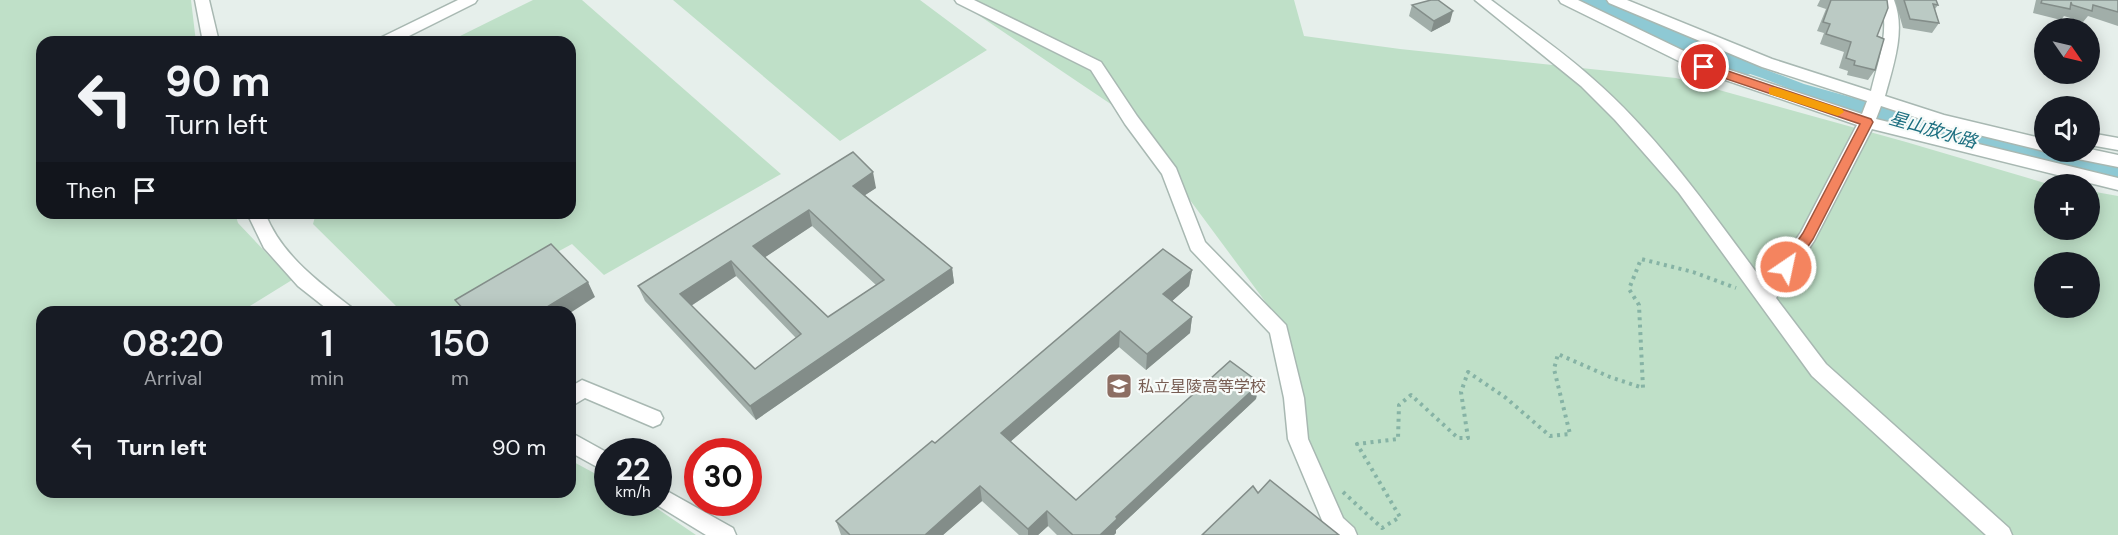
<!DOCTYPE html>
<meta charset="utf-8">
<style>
:root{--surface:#171b24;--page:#20242c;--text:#f1f3f6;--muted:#9ea1a6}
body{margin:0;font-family:"DM Sans","Noto Sans JP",sans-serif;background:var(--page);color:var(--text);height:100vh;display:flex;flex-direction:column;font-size:22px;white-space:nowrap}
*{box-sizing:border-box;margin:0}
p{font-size:20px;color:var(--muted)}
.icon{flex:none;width:33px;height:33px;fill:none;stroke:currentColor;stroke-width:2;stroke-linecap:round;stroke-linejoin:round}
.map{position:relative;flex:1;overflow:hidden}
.panel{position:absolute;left:36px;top:306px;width:540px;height:192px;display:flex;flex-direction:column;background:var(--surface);border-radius:18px;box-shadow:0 3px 15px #0003}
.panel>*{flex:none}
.banner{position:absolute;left:36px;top:36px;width:540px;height:183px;border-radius:18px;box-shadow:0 3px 15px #0003;background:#171b24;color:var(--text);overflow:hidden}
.needle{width:39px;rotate:124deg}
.fabs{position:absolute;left:2034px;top:18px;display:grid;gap:12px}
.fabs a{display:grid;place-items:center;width:66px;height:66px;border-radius:50%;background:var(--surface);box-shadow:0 3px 15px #0003;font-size:30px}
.speed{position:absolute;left:594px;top:438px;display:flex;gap:12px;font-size:30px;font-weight:700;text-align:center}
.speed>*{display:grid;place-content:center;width:78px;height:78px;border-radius:50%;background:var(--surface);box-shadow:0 3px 15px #0003;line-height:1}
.speed small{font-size:15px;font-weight:400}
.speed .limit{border:9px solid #d22;background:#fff;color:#111}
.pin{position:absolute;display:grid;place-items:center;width:51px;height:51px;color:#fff;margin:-26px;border:3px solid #fff;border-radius:50%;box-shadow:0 2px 6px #0007}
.me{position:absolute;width:66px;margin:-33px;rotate:34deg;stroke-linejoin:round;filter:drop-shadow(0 0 4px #0008)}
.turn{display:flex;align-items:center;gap:21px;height:126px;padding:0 30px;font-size:27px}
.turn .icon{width:78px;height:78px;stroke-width:2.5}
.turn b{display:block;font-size:42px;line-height:51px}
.then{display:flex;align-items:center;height:57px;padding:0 30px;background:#0003;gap:12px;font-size:22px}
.eta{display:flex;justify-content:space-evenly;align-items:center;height:102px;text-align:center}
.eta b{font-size:36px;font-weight:600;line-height:42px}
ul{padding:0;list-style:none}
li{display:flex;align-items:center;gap:18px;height:78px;padding:0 30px}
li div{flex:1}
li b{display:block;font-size:22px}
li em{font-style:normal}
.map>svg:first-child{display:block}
.green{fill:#bfe0c8;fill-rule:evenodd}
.water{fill:#8ec9d4}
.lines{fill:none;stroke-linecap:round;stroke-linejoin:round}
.river{fill:#8ec9d4;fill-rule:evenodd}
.minor-casing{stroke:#a8b8b2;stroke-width:3}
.path{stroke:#86b3a5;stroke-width:4;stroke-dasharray:3 4.5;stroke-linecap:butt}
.minor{fill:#fff;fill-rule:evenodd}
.wall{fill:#a1aea9;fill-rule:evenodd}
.shaded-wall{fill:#838d89}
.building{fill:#bbcac4;stroke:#838d89;stroke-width:1.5;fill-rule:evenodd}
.route{fill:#f4845f;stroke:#9f563e;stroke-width:1.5}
.slow{fill:#f59e0b}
.labels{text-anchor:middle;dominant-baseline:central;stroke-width:4.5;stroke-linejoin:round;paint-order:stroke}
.education-label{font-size:16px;fill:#785e54;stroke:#f7fbf9;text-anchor:start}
.water-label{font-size:18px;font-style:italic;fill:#1c6f80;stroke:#f7fbf9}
</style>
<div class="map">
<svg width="2118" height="535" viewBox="0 0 2118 535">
<rect width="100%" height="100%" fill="#e6efeb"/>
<path class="green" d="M0,0H191L196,42H42V213H70V219L89,213H235L238,223L292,280L240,312H42V492H570V460L607,480L608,502L649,503L696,535H0Z
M533,0H582L781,174L604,275L572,244L449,311L396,306L313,224L316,213H570V42H448Z
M673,0H920L987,50L840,141Z
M956,0H1294L1304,36L1400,49L1676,78L1906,142L2048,184H2044V230H2090V191L2118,196V535H1359L1344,525L1305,458L1287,331L1127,115ZM2044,262H2090V308H2044Z"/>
<path class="water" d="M1704,46L1804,84L2068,158L2118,167V181L1846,111L1762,78L1682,51Z"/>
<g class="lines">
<path class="river" d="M1572,0H1613L1754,59L1758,66L1754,73L1743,76L1732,73L1577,7Z"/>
<defs>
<path id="minor" d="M195,0H209L219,42H203Z
M458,0H477L475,3L397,42H377L380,38Z
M955,0H974L1101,62L1137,116L1176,168L1205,242L1286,325L1304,398L1308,439L1343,518L1354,528L1357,535H1331L1324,525L1288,439L1284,398L1270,333L1191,250L1162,174L1125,124L1091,70L957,3Z
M1475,0H1491C1525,26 1561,50 1592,78C1660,137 1712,213 1765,284L1801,232L1857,125L1699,71L1561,3L1559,0H1578L1709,63L1862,114L1867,101L1762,67L1609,3L1607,0H1627L1772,59L1871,91C1878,62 1891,29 1880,0H1894C1906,30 1893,66 1885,96L1944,115L2044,139V151L1942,126L1881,106L1876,119L2118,178V190L1872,129L1814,241L1776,298L1826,364L2009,528L2012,535H1986L1812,376L1679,193L1615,120L1581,86Z
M2090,133L2118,138V150L2090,145Z
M2090,149L2118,155V167L2073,158L2067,156L2065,152H2090Z
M247,213H265C281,254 316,280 351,307L353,312H331L298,286L264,248Z
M582,380L660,412L663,418L660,424L653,427L585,398L570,407V387Z
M570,432L608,453V473L570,452Z
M658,486L733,528L736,535H706L652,502H658Z"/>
</defs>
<use href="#minor" class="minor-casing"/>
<path class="path" d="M1343,492L1382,528L1400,517L1357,444L1398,439L1399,405L1411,395L1458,438H1468L1461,392L1468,372L1506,398L1550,436L1570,434L1554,369L1558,354L1610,377L1643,388L1639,305L1629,289L1641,259L1693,272L1736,288"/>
<use href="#minor" class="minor"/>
</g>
<path class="wall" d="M1820,0H1887L1877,36L1875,70L1868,80L1847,75L1848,71L1839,68L1844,52L1820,44L1824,33L1817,31L1826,9L1817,6Z
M1895,0H1936L1938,5L1935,9L1939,23L1932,33L1903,28Z
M2036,0H2118V26L2088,16L2083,22L2064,16L2061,20L2033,13Z
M1412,5L1450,22L1431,32L1409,16Z
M853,152L876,188L865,195L952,268L954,283L756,420L645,301L638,286ZM812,226L876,285L828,317L765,257ZM736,276L796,338L755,369L691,306Z
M1192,270L1189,286L1172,301L1192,317L1190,333L1146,370L1119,347L1010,442L1076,500L1256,399L1116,530V533L1114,535H1057L1048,526L1038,535H1019L982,501L943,535H841L836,521L935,443Z"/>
<path class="shaded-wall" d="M1453,11L1450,22L1431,32L1434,21Z
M873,172L876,188L856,201L853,186Z
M809,210L812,226L758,262L753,246Z
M731,261L736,276L686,309L680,294Z
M952,268L954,283L756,420L750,406Z
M1192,270L1189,286L1161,311L1163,294Z
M588,282L595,297L570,313V312H539Z
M1192,317L1190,333L1146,370L1147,354Z
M1120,331L1119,347L1002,449L1001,433Z
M1260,383L1256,399L1116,530V533L1114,535H1100L1116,517Z
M980,486L982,501L943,535H925Z
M1047,511L1048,526L1038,535H1028V529Z"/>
<path class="building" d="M1431,0H1438L1453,11L1434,21L1412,5Z
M1831,0H1887L1888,8L1877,36L1884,39L1875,70L1854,65L1855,61L1846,58L1851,42L1826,34L1830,24L1823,22Z
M1904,0H1936L1938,5L1933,4L1939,23L1910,19Z
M2042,0H2118V12L2093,5L2092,11L2072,5L2071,2L2070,9L2041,3Z
M853,152L873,172L853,186L952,268L750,406L638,286ZM809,210L884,280L828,317L753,246ZM731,261L801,334L755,369L680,294Z
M551,244L588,282L539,312H466L455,300Z
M1163,249L1192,270L1163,294L1192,317L1147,354L1120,331L1001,433L1076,500L1230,361L1260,383L1116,517L1117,519L1100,535H1073L1047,511L1028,529L980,486L925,535H850L836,521L932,441L935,443Z
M1270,480L1339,535H1202L1253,486L1258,493Z"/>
<path class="route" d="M1704,63L1871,119L1873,122L1813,239L1791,271H1782L1780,267L1803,233L1860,124L1700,70V64Z"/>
<path class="slow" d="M1774,87L1842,109L1844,112L1838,116L1769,94V88Z"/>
<defs>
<symbol id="school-square" viewBox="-11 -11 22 22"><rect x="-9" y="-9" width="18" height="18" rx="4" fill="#8d6e63" stroke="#f7fbf9"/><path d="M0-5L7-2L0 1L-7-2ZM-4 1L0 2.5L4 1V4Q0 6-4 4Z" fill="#fff"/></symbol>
</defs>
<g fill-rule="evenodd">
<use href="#school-square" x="1104" y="371" width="30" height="30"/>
</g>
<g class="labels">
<g class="education-label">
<text x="1138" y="386">私立星陵高等学校</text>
</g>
<g class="water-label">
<text transform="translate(1933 130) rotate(16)">星山放水路</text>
</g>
</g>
</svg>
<div class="fabs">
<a><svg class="needle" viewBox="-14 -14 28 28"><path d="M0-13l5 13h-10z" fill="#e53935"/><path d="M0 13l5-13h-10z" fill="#9ea1a6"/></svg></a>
<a><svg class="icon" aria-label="sound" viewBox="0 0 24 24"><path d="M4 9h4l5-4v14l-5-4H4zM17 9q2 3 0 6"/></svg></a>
<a>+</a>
<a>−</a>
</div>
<div class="speed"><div>22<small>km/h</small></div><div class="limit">30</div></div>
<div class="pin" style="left:1704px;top:67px;background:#d93025"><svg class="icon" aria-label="arrive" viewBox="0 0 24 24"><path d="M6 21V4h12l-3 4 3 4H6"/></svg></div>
<svg class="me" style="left:1786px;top:267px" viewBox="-20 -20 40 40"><circle r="17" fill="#f4845f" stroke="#fff" stroke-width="3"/><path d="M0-11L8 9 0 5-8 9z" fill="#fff"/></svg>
<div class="banner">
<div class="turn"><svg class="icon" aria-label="left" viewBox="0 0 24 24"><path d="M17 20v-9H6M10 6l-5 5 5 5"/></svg><div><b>90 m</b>Turn left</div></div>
<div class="then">Then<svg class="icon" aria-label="arrive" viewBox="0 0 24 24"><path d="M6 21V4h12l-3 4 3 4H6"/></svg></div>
</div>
<section class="panel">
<div class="eta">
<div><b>08:20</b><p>Arrival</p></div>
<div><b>1</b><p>min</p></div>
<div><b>150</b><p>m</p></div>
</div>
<ul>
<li><svg class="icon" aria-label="left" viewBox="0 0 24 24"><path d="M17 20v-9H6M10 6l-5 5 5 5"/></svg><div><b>Turn left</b></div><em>90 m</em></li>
</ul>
</section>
</div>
